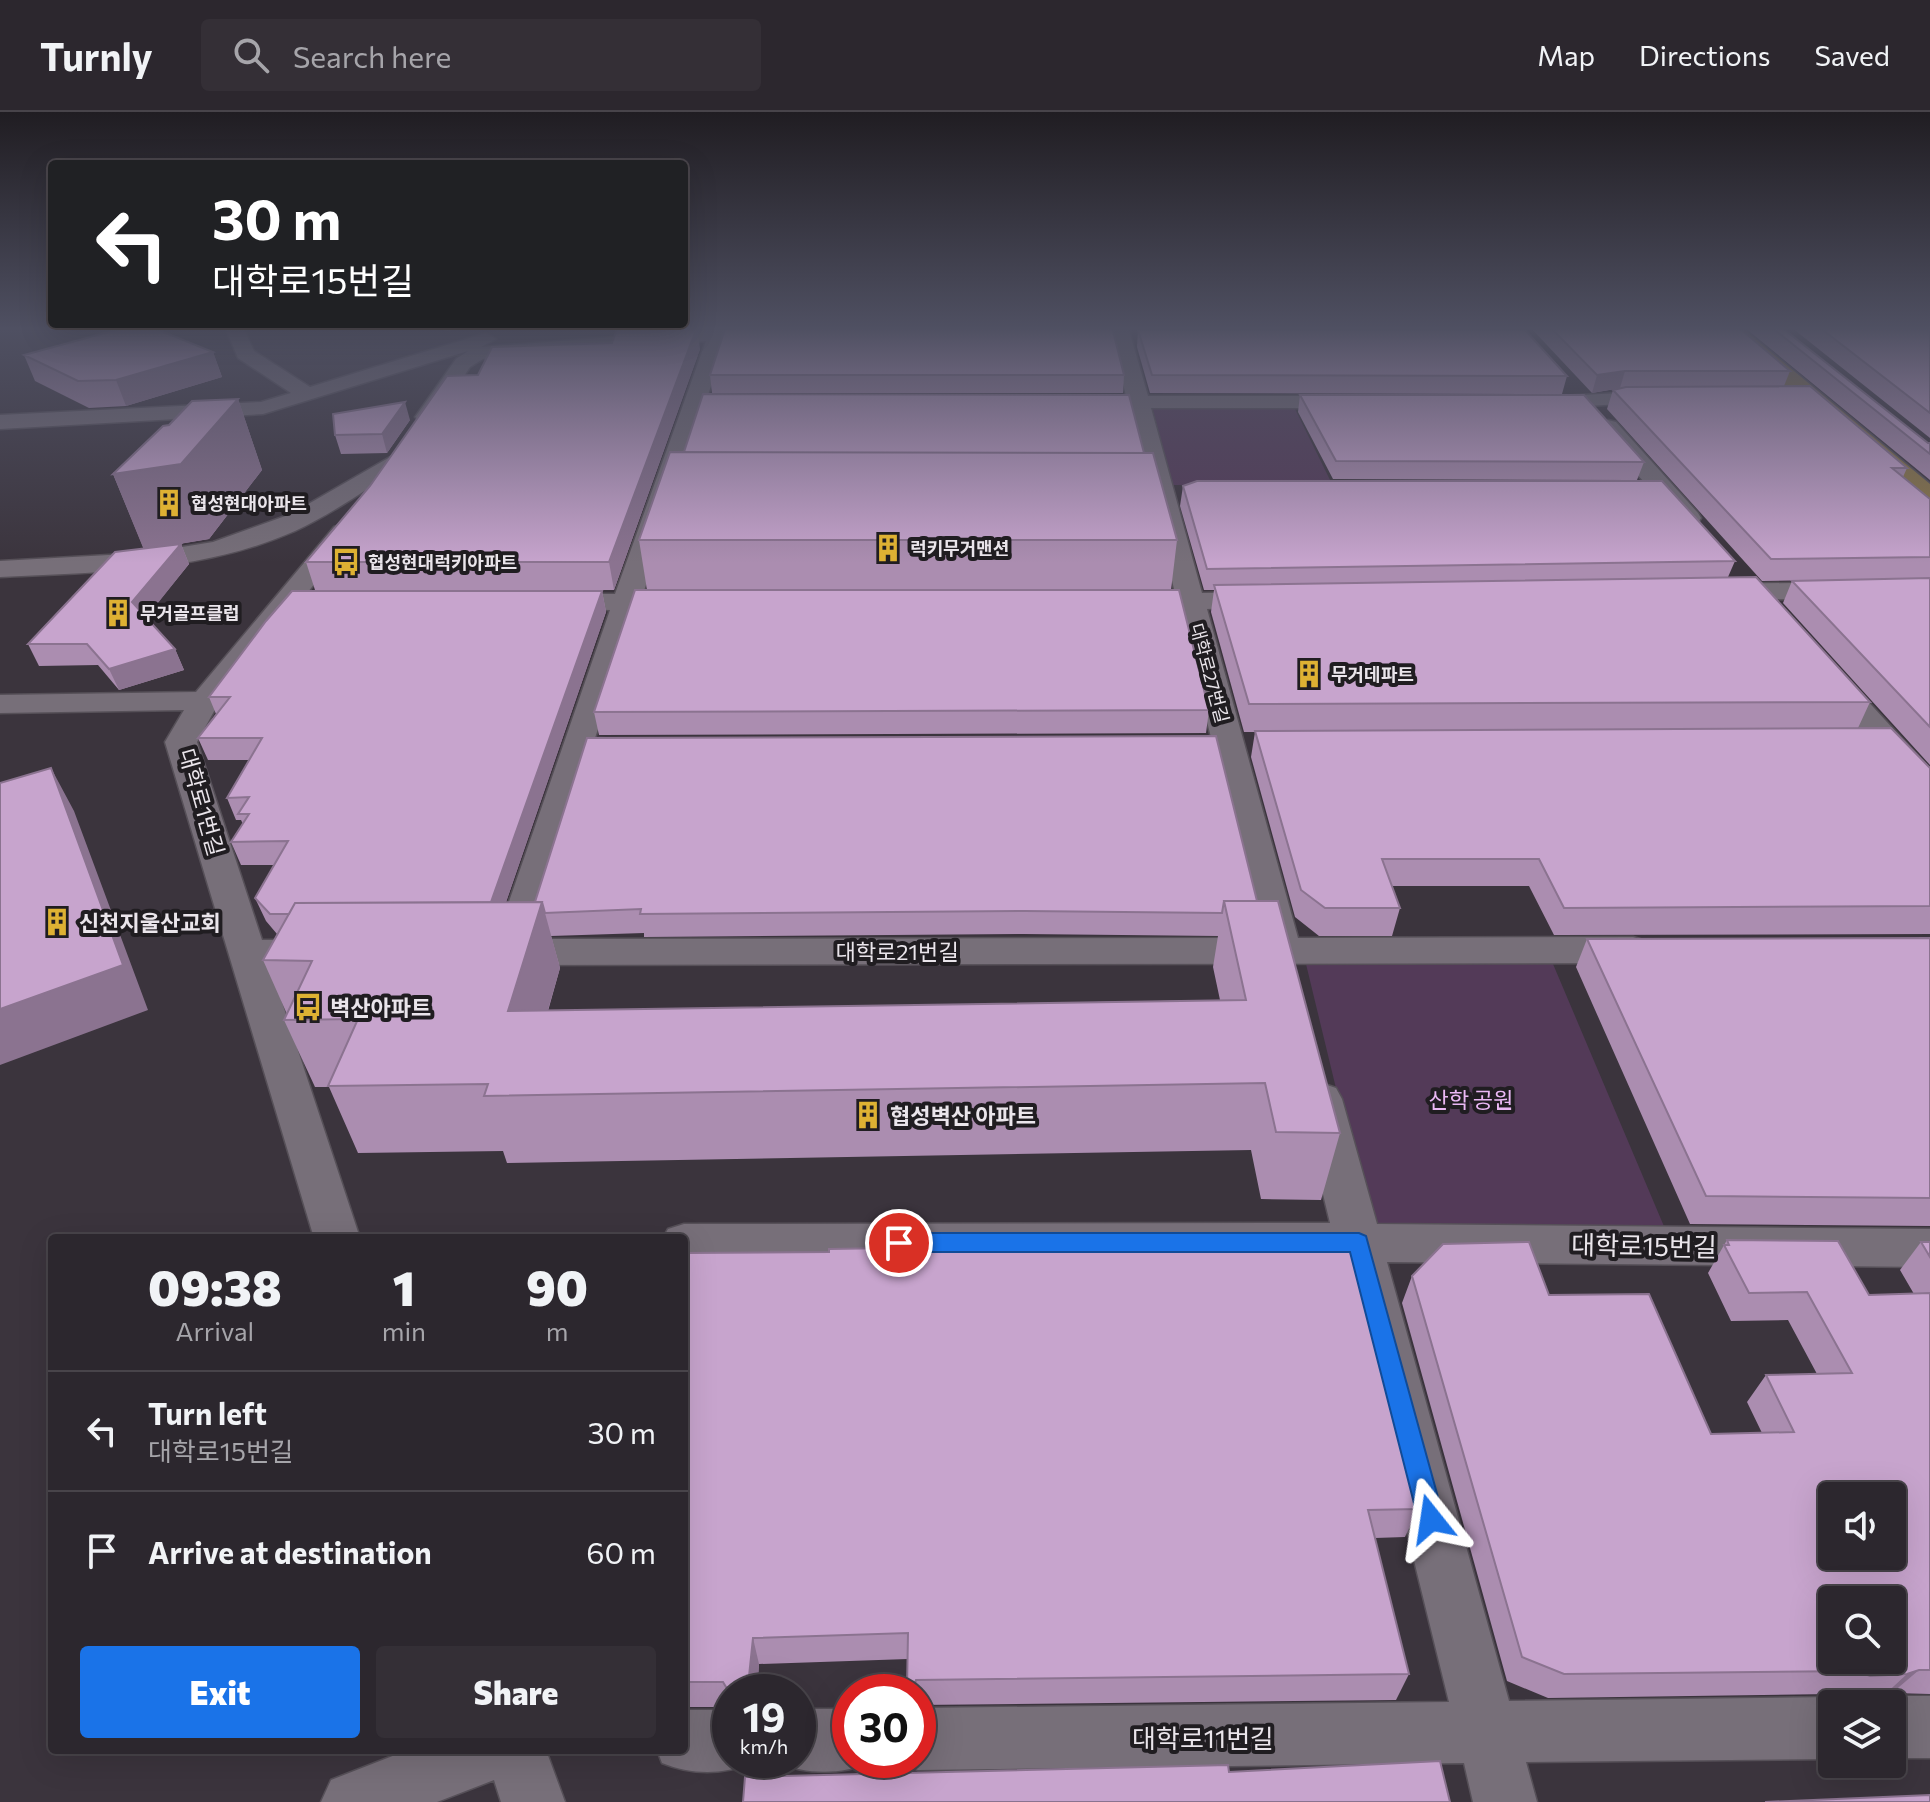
<!DOCTYPE html>
<meta charset="utf-8">
<style>
:root{--surface:#2c272e;--page:#342f36;--text:#f1f3f6;--muted:#a6a5aa;--line:#48444a;--accent:#1a73e8}
body{margin:0;font-family:Commissioner,"Noto Sans KR",sans-serif;background:var(--page);color:var(--text);height:100vh;display:flex;flex-direction:column;font-size:30px;white-space:nowrap}
*{box-sizing:border-box;margin:0}
p{font-size:26px;color:var(--muted)}
.icon{flex:none;width:44px;height:44px;fill:none;stroke:currentColor;stroke-width:2;stroke-linecap:round;stroke-linejoin:round}
.map{position:relative;flex:1;overflow:hidden}
.details{position:absolute;left:48px;top:1122px;width:640px;height:520px;display:flex;flex-direction:column;background:var(--surface);border-radius:8px;box-shadow:0 8px 32px #0002,0 0 0 2px var(--line)}
.details>*{flex:none}
.guide{position:absolute;left:48px;top:48px;width:640px;height:168px;border-radius:8px;box-shadow:0 8px 32px #0002,0 0 0 2px var(--line);background:#202124;color:#fff;overflow:hidden}
.tools{position:absolute;left:1818px;top:1370px;display:grid;gap:16px}
.tools a{display:grid;place-items:center;width:88px;height:88px;border-radius:8px;background:var(--surface);box-shadow:0 8px 32px #0002,0 0 0 2px var(--line);font-size:40px}
.speed{position:absolute;left:712px;top:1562px;display:flex;gap:16px;font-size:40px;font-weight:700;text-align:center}
.speed>*{display:grid;place-content:center;width:104px;height:104px;border-radius:50%;background:var(--surface);box-shadow:0 8px 32px #0002,0 0 0 2px var(--line);line-height:1}
.speed small{font-size:20px;font-weight:400}
.speed .limit{border:12px solid #d22;background:#fff;color:#111}
.pin{position:absolute;display:grid;place-items:center;width:68px;height:68px;color:#fff;margin:-34px;border:4px solid #fff;border-radius:50%;box-shadow:0 2px 8px #0007}
.me{position:absolute;width:88px;margin:-44px;rotate:345deg;stroke-linejoin:round;filter:drop-shadow(0 0 6px #0008)}
.turn{display:flex;align-items:center;gap:28px;height:168px;padding:0 32px;font-size:36px}
.turn .icon{width:104px;height:104px;stroke-width:2.5}
.turn b{display:block;font-size:56px;line-height:68px}
.eta{display:flex;justify-content:space-evenly;align-items:center;height:136px;text-align:center}
.eta b{font-size:48px;font-weight:800;line-height:56px}
.primary-button{display:flex;gap:16px;margin-top:auto;padding:16px 32px}
.primary-button a{flex:1;height:92px;border-radius:8px;background:var(--accent);color:#fff;font-size:32px;font-weight:800;line-height:92px;text-align:center}
.primary-button a+a{background:var(--page);color:var(--text)}
ul{padding:0;list-style:none}
li{display:flex;align-items:center;gap:24px;height:120px;padding:0 32px;border-top:2px solid var(--line)}
li div{flex:1}
li b{display:block;font-size:30px}
li em{font-style:normal}
header{display:flex;align-items:center;gap:48px;box-sizing:border-box;height:112px;padding:0 40px;background:var(--surface);border-bottom:2px solid var(--line)}
header strong{font-size:38px}
nav{display:flex;gap:44px;margin-inline-start:auto;font-size:28px}
.search{width:560px;height:72px;background:var(--page);display:flex;align-items:center;gap:20px;box-sizing:border-box;padding:0 28px;border-radius:8px;color:var(--muted);font-size:30px}
.map>svg:first-child{display:block}
.green{fill:#533a58}
.lines{fill:none;stroke-linecap:round;stroke-linejoin:round}
.minor-casing{stroke:#565058;stroke-width:3}
.primary-casing{stroke:#565058;stroke-width:3}
.minor{fill:#776f79;fill-rule:evenodd}
.primary{fill:#8d7747;fill-rule:evenodd}
.wall{fill:#ab8db0;fill-rule:evenodd}
.shaded-wall{fill:#8b7390}
.building{fill:#c7a4cd;stroke:#8b7390;stroke-width:2;fill-rule:evenodd}
.route{fill:#1a73e8;stroke:#114b97;stroke-width:2}
.labels{text-anchor:middle;dominant-baseline:central;stroke-width:8;stroke-linejoin:round;paint-order:stroke}
.far-poi-label{font-size:18px;font-weight:bold;fill:#eae5eb;stroke:#201d21;text-anchor:start}
.far-street-label{font-size:18px;fill:#eae5eb;stroke:#201d21}
.street-label{font-size:22px;fill:#eae5eb;stroke:#201d21}
.poi-label{font-size:22px;font-weight:bold;fill:#eae5eb;stroke:#201d21;text-anchor:start}
.park-label{font-size:22px;fill:#eab8f4;stroke:#201d21}
.near-street-label{font-size:26px;fill:#eae5eb;stroke:#201d21}
</style>
<header>
<strong>Turnly</strong>
<div class="search"><svg class="icon" aria-label="search" viewBox="0 0 24 24"><circle cx="10" cy="10" r="6"/><path d="M15 15l6 6"/></svg>Search here</div>
<nav><a>Map</a><a>Directions</a><a>Saved</a></nav>
</header>
<div class="map">
<svg width="1930" height="1690" viewBox="0 0 1930 1690">
<rect width="100%" height="100%" fill="#3b343d"/>
<path class="green" d="M1152,294L1294,295L1332,372L1172,373Z
M1306,852H1553L1666,1119L1369,1113Z"/>
<g class="lines">
<defs>
<path id="minor" d="M225,215H243L254,239L310,275L486,221L496,227L481,235L748,215H828L818,221L726,228L643,482L693,484L697,490L693,496L637,498L595,626L645,628L650,635L645,642L589,645L534,827L1261,826L1179,497L1119,496L1115,490L1119,484L1175,481L1130,296L1108,295L1105,290L1108,285L1126,284L1109,215H1128L1148,284H1351L1362,290L1351,296H1151L1202,481L1263,480L1273,482L1277,488L1273,494L1207,497L1298,826L1633,825L1646,829L1652,838L1646,847L1633,851L506,853L493,849L487,840L495,830L610,498L543,496L539,490L543,484L553,482H615L706,229L483,247L470,255L434,310L426,312L415,305L456,247L468,239L263,302L0,317V303L261,290L291,281L238,246Z
M1662,279L1669,281L1673,285L1669,289L1540,297L1529,291L1540,285Z
M1608,308L1616,310L1698,401L1701,406L1698,411H1680L1600,320L1597,315Z
M397,341L405,343L409,348L405,353C369,375 334,401 295,419C202,460 100,460 0,465V449L145,441L213,430L291,402Z
M343,412L352,415L356,420L218,592L197,630L262,828H317L330,832L336,841L330,850L317,854H270L360,1126H314L165,630L184,598L0,601V583L196,580L334,415Z
M1930,469V485L1717,488L1707,486L1704,480L1707,474L1717,472Z
M1831,557L1841,560L1930,657V687L1918,684L1821,572L1816,566L1821,560Z
M1321,971L1336,976L1342,987L1377,1112L1930,1117V1155L1387,1150L1509,1589L1832,1585L1848,1592H1832V1647L1526,1650L1537,1690H1473L1464,1651L918,1658L896,1649L918,1648V1596L1449,1590L1340,1149L684,1150V1126H663L668,1117L684,1112L1330,1111L1300,987L1306,976Z
M1892,1584H1930V1646H1892V1592H1874Z
M798,1597H850V1648L872,1650C841,1663 807,1663 776,1650L798,1648Z
M684,1598H730V1648H753L752,1651C722,1663 692,1663 662,1651L657,1638H684Z
M408,1638H546L565,1690H501L494,1668L437,1690H321L331,1668Z"/>
<path id="primary" d="M1717,215H1741L1930,372V394L1920,392Z"/>
</defs>
<use href="#minor" class="minor-casing"/>
<use href="#primary" class="primary-casing"/>
<use href="#minor" class="minor"/>
<use href="#primary" class="primary"/>
</g>
<path class="wall" d="M433,215H462L448,219Z
M1130,215H1508L1507,217H1132Z
M1530,215H1738L1790,259L1784,274L1907,356L1903,365L1930,387V653L1783,491L1792,469L1821,468L1762,469L1607,297L1613,278L1621,276L1592,281Z
M1744,215H1781L1928,331H1930V368Z
M1791,215H1930V326Z
M1138,218L1567,264L1562,282L1150,281L1137,235Z
M700,237L614,478H315L306,450L478,263Z
M213,240L222,265L126,294L89,296L35,269L24,243Z
M710,263H1124L1123,281H712Z
M1300,283L1644,350L1637,368L1333,367L1298,300Z
M238,287L262,358L209,427L172,433L181,432L189,452L146,505L175,537L184,558L119,578L98,553L39,554L28,532L144,437L113,362L169,313Z
M410,308L387,341L341,342L335,323Z
M684,340L1144,341L1177,428L1171,478H647L639,428Z
M1183,374L1735,449L1728,465L1870,590L1858,616L1930,656V822L1554,823L1529,774H1392L1400,796L1392,824H1319L1295,805L1251,645L1255,620H1244L1211,500L1214,478H1204L1180,394Z
M602,479L606,500L506,790L1257,789L1340,1021L1321,1088L1261,1087L1251,1038L507,1051L503,1039L358,1041L329,975H315L284,908L287,902L263,848L277,822L266,809L255,786L275,753H241L231,730L243,712L241,708H236L227,686L249,648H208L198,626L216,602L209,585ZM644,821V825L1024,822L1218,824L1213,855L1220,888L548,899L560,856L551,824Z
M1209,598L1206,621L599,623L594,600Z
M1930,826V1114L1690,1112L1576,855L1587,827Z
M1727,1128L1869,1183L1914,1182L1900,1158L1921,1130H1930V1582L1892,1581L1881,1586L1845,1587L1832,1582L1548,1586L1507,1569L1402,1191L1412,1164L1549,1183L1711,1322L1762,1321L1747,1290L1766,1263L1817,1262L1788,1208L1731,1209L1708,1161Z
M684,1141L1418,1397L1405,1425L1375,1426L1409,1562L1396,1588L918,1593V1580H907L908,1547L759,1552L757,1580H730V1595H684Z"/>
<path class="shaded-wall" d="M447,215H462L448,219Z
M697,215L700,237L614,478L609,450Z
M213,240L222,265L126,294L116,268Z
M1625,259L1620,276L1592,281L1597,263Z
M238,287L262,358L209,427L144,438L113,362Z
M405,290L410,308L387,341L382,322Z
M181,432L189,452L142,511L132,490Z
M602,479L606,500L494,825L487,802Z
M175,537L184,558L119,578L109,557Z
M51,656L74,699L148,898L0,953V897Z
M542,790L560,856L528,967L508,899Z
M753,1526L759,1552L757,1580H750L748,1574Z
M1919,1558L1892,1581L1881,1586L1907,1562Z
M916,1568L917,1580H914L913,1577Z"/>
<path class="building" d="M127,215H151L213,240L116,268L78,269L24,243Z
M697,215L609,450H306L370,374L447,264L478,263L492,235L612,231L617,217Z
M749,215H1112L1124,263H710L725,217Z
M1550,215H1738L1790,259H1625L1597,263Z
M1771,215H1781L1928,331H1930V342Z
M1819,215H1930V301Z
M1138,218H1525L1567,264L1152,263Z
M1810,274L1907,356H1892L1930,387V445L1771,447L1613,278L1626,275Z
M703,282L1129,283L1144,341L684,340Z
M1300,283H1584L1644,350L1336,349Z
M238,287L181,352L113,362L163,314L169,313L192,289Z
M405,290L382,322L335,323L333,302Z
M670,340L1153,341L1177,428H639Z
M1197,369H1662L1735,449L1207,457L1183,374Z
M181,432L132,490L175,537L109,557L87,532H28L115,440Z
M1756,465L1870,590L1249,592L1214,473Z
M1930,466V615L1792,469Z
M635,478H1179L1209,598L594,600Z
M292,479H602L491,790L295,791L289,802H270L255,786L288,729L231,730L249,702H238L249,685L227,686L262,626H198L230,585H209L266,509Z
M1891,616L1930,656V794L1564,796L1539,747H1382L1400,796H1325L1301,778L1255,619Z
M1216,624L1257,789H1224L1222,801L1025,799L640,802L641,797L545,801L542,790H535L587,626Z
M51,656L123,853L0,897V671Z
M1224,789H1278L1340,1021L1276,1020L1265,971L484,984L488,972L328,974L358,907L284,908L312,849L263,848L295,791L542,790L508,899L1246,888Z
M1930,826V1086L1706,1084L1587,827Z
M1727,1128L1838,1129L1869,1183L1930,1181V1558H1919L1907,1562L1870,1564L1857,1559L1564,1562L1522,1545L1412,1164L1443,1132L1529,1130L1549,1183L1649,1182L1711,1322L1794,1320L1766,1263L1852,1261L1807,1180L1749,1181L1724,1133H1729ZM1832,1384H1892V1444H1832ZM1832,1488H1892V1548H1832Z
M1348,1129L1418,1397L1368,1398L1409,1562L916,1568L913,1577H907L908,1521L753,1526L748,1574L726,1575L723,1570H684V1141L829,1140V1137Z
M1921,1130H1930V1145Z
M1440,1649L1450,1690H743L745,1665L1228,1653L1229,1660Z
M1930,1683V1690H1765Z"/>
<linearGradient id="sky" x2="0" y2="1"><stop stop-color="#201d22"/><stop offset="0.48" stop-color="#4f5062"/><stop offset="1" stop-color="#4f5062" stop-opacity="0"/></linearGradient>
<rect width="1930" height="451" fill="url(#sky)"/>
<path class="route" d="M899,1121H1359L1366,1124L1444,1407L1441,1416L1431,1420L1422,1416L1418,1407L1350,1140H899L891,1137L888,1131L891,1124Z"/>
<defs>
<symbol id="building-bare" viewBox="-9 -9 18 18"><path d="M-4-6H4V6H1V3H-1V6H-4ZM-2.5-4.3h1.7v1.8h-1.7ZM.8-4.3h1.7v1.8H.8ZM-2.5-1h1.7V.8h-1.7ZM.8-1h1.7V.8H.8Z" fill="#deb133" stroke="#201d21" stroke-width="2.5" paint-order="stroke"/></symbol>
<symbol id="bus-bare" viewBox="-9 -9 18 18"><path d="M-5-6H5V4H4V6H2V4H-2V6H-4V4H-5ZM-3.5-4V0h7V-4ZM-3.5 1.2v1.5H-2V1.2ZM2 1.2v1.5H3.5V1.2Z" fill="#deb133" stroke="#201d21" stroke-width="2.5" paint-order="stroke"/></symbol>
</defs>
<g fill-rule="evenodd">
<use href="#building-bare" x="149" y="371" width="40" height="40"/>
<use href="#building-bare" x="868" y="416" width="40" height="40"/>
<use href="#bus-bare" x="326" y="430" width="40" height="40"/>
<use href="#building-bare" x="98" y="481" width="40" height="40"/>
<use href="#building-bare" x="1289" y="542" width="40" height="40"/>
<use href="#building-bare" x="37" y="790" width="40" height="40"/>
<use href="#bus-bare" x="288" y="875" width="40" height="40"/>
<use href="#building-bare" x="848" y="983" width="40" height="40"/>
</g>
<g class="labels">
<g class="far-poi-label">
<text x="191" y="391">협성현대아파트</text>
<text x="910" y="436">럭키무거맨션</text>
<text x="368" y="450">협성현대럭키아파트</text>
<text x="140" y="501">무거골프클럽</text>
<text x="1331" y="562">무거데파트</text>
</g>
<g class="far-street-label">
<text transform="translate(1210 561) rotate(75)">대학로27번길</text>
</g>
<g class="street-label">
<text transform="translate(202 690) rotate(74)">대학로1번길</text>
<text x="897" y="839">대학로21번길</text>
</g>
<g class="poi-label">
<text x="79" y="810">신천지울산교회</text>
<text x="330" y="895">벽산아파트</text>
<text x="890" y="1003">협성벽산 아파트</text>
</g>
<g class="park-label">
<text x="1471" y="987">산학 공원</text>
</g>
<g class="near-street-label">
<text transform="translate(1644 1133) rotate(1)">대학로15번길</text>
<text x="1203" y="1625">대학로11번길</text>
</g>
</g>
</svg>
<div class="tools">
<a><svg class="icon" aria-label="sound" viewBox="0 0 24 24"><path d="M4 9h4l5-4v14l-5-4H4zM17 9q2 3 0 6"/></svg></a>
<a><svg class="icon" aria-label="search" viewBox="0 0 24 24"><circle cx="10" cy="10" r="6"/><path d="M15 15l6 6"/></svg></a>
<a><svg class="icon" aria-label="layers" viewBox="0 0 24 24"><path d="M12 4l9 5-9 5-9-5zM3 14l9 5 9-5"/></svg></a>
</div>
<div class="speed"><div>19<small>km/h</small></div><div class="limit">30</div></div>
<div class="pin" style="left:899px;top:1131px;background:#d93025"><svg class="icon" aria-label="arrive" viewBox="0 0 24 24"><path d="M6 21V4h12l-3 4 3 4H6"/></svg></div>
<svg class="me" style="left:1431px;top:1407px" viewBox="-20 -20 40 40"><path d="M0-17L14 15 0 8-14 15z" fill="#1a73e8" stroke="#fff" stroke-width="4"/></svg>
<div class="guide">
<div class="turn"><svg class="icon" aria-label="left" viewBox="0 0 24 24"><path d="M17 20v-9H6M10 6l-5 5 5 5"/></svg><div><b>30 m</b>대학로15번길</div></div>
</div>
<section class="details">
<div class="eta">
<div><b>09:38</b><p>Arrival</p></div>
<div><b>1</b><p>min</p></div>
<div><b>90</b><p>m</p></div>
</div>
<ul>
<li><svg class="icon" aria-label="left" viewBox="0 0 24 24"><path d="M17 20v-9H6M10 6l-5 5 5 5"/></svg><div><b>Turn left</b><p>대학로15번길</p></div><em>30 m</em></li>
<li><svg class="icon" aria-label="arrive" viewBox="0 0 24 24"><path d="M6 21V4h12l-3 4 3 4H6"/></svg><div><b>Arrive at destination</b></div><em>60 m</em></li>
</ul>
<div class="primary-button"><a>Exit</a><a>Share</a></div>
</section>
</div>
